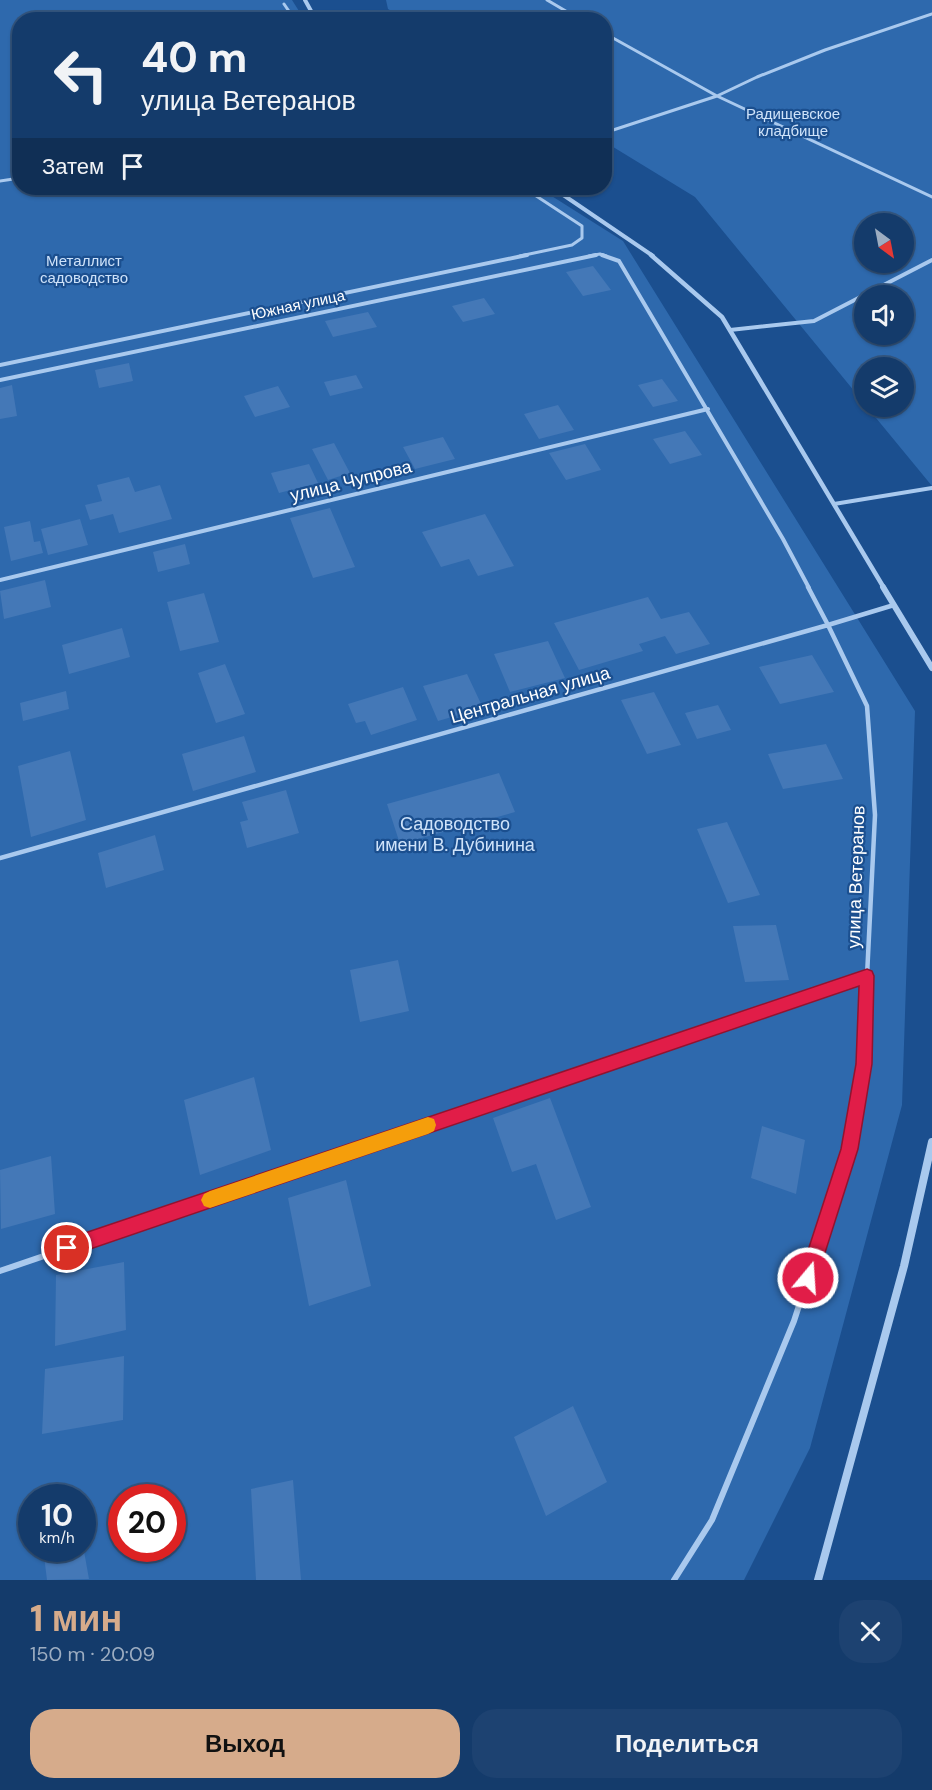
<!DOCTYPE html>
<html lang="ru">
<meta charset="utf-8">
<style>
:root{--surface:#143b6b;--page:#1d4271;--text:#f1f3f6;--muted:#9dadc1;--line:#33557e;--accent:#d6ab8b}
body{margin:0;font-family:"DM Sans",sans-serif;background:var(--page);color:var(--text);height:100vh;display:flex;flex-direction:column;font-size:22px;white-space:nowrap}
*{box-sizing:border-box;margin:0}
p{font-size:20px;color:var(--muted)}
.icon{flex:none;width:33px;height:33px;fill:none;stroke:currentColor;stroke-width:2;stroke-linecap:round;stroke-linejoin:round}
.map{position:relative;height:1580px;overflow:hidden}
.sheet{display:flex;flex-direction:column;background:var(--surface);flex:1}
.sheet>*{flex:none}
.hud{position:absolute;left:12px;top:12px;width:600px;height:183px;border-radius:24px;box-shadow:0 2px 4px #0004,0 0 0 2px var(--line);background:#143b6b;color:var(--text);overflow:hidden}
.needle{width:39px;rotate:148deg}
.fabs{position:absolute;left:854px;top:213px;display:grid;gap:12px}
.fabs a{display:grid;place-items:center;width:60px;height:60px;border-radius:50%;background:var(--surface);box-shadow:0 2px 4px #0004,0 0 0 2px var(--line);font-size:30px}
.speed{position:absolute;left:18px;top:1484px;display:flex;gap:12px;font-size:30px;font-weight:700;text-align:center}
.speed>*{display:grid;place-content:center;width:78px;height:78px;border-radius:50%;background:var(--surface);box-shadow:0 2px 4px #0004,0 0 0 2px var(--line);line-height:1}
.speed small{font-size:15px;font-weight:400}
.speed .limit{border:9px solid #d22;background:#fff;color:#111}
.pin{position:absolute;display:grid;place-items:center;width:51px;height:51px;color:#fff;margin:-26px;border:3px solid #fff;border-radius:50%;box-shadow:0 2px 6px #0007}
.me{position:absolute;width:66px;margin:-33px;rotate:18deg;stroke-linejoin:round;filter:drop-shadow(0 0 4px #0008)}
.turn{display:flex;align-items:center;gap:21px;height:126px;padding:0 30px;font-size:27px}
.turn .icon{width:78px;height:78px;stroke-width:2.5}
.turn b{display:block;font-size:42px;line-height:51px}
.then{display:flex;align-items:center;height:57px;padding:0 30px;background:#0003;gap:12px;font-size:22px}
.round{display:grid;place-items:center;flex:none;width:63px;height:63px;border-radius:24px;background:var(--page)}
.overview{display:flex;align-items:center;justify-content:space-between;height:102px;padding:0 30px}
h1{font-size:36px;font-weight:800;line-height:45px;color:var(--accent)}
.button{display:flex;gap:12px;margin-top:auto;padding:12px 30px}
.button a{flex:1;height:69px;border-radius:24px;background:var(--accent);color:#111;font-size:24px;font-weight:800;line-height:69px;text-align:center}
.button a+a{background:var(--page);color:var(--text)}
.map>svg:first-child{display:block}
.green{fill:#2e69ad;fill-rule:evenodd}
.building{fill:#4478b7}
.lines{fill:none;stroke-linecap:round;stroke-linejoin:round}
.service-far3{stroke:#a9c9ee;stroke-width:3}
.service-far2{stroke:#a9c9ee;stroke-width:4}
.service-far1{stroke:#a9c9ee;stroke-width:4.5}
.service{stroke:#a9c9ee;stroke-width:6}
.minor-far3{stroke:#a9c9ee;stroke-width:4}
.minor-far2{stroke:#a9c9ee;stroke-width:4.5}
.minor-far1{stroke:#a9c9ee;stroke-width:6}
.minor{stroke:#a9c9ee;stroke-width:8}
.route{fill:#e11d48;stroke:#92132f;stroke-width:1.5}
.slow{fill:#f59e0b}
.labels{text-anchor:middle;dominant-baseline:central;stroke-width:4.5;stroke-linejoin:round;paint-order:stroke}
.far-park-label{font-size:15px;fill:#cfe3fa;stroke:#1b4f8f}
.far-street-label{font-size:15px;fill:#fff;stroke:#1b4f8f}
.street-label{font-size:18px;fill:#fff;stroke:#1b4f8f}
.park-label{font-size:18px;fill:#cfe3fa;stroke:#1b4f8f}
</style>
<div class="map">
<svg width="932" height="1580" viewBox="0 0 932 1580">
<rect width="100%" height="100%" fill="#1b4f8f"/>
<path class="green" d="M0,0H292L304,19L20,20V188H539L623,241L915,711L902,1105L810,1448L744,1580H0ZM32,1497H82V1548H32ZM122,1497H172V1548H122Z
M386,0H932V486L867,407L903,406V368H864V403L695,197L605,142L604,20L405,19L388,9ZM864,224H903V262H864ZM864,296H903V334H864Z"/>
<path class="building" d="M593,266L611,290L583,296L566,272Z
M484,298L495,314L463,322L452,306Z
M368,312L377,327L333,337L325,321Z
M129,363L133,381L99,388L95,370Z
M356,375L363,388L330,396L324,382Z
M662,379L678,401L653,407L638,385Z
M12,385L17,416L0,419V388Z
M278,386L290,407L255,417L244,396Z
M558,405L574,430L539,439L524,414Z
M685,431L702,455L670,464L653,439Z
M443,437L455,459L415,469L403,447Z
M334,443L350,473L328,480L312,449Z
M585,444L601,470L566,480L549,453Z
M309,464L318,483L279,493L271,473Z
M129,477L135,492L160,485L172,519L119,533L113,514L90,520L85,505L102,501L97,485Z
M330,508L355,567L313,578L290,518Z
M485,514L514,566L478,576L469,559L441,567L422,532Z
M80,519L88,545L48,555L41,529Z
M30,521L34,542L40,541L43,553L11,561L4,527Z
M185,544L190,564L158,572L153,552Z
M45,580L51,607L4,619L0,591Z
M204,593L219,642L180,651L167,602Z
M648,597L661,619L689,612L710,644L676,654L665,636L639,644L643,651L579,670L554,623Z
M122,628L130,657L69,674L62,645Z
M548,641L565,678L510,692L494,654Z
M812,655L834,692L780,704L759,667Z
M225,664L245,714L216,723L198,673Z
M467,674L483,708L438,721L423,686Z
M403,687L417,720L371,735L365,721L356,723L348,704Z
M66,691L69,709L23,721L20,703Z
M654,692L681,745L647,754L621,700Z
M718,705L731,730L697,739L685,713Z
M244,736L256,772L193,791L182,754Z
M826,744L843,779L783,789L768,754Z
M70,751L86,820L31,837L18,766Z
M499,773L515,812L400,844L387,804Z
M286,790L299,833L247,848L240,822L248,820L242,802Z
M727,822L760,895L728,903L697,829Z
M155,835L164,870L106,888L98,853Z
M776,925L789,980L745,982L733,926Z
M398,960L409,1011L360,1022L350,970Z
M254,1077L271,1150L200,1175L184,1100Z
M550,1098L591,1207L556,1220L536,1164L512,1172L493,1118Z
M762,1126L805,1140L796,1194L751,1178Z
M51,1156L55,1214L1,1229L0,1170Z
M346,1180L371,1286L309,1306L288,1198Z
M124,1262L126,1330L55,1346L56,1275Z
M124,1356L123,1420L42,1434L45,1369Z
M573,1406L607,1482L546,1516L514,1437Z
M293,1480L301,1580H256L251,1489Z
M82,1540L89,1579L47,1580L43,1548H82Z"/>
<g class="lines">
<path class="service-far3" d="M547,0L581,20
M284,4L295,20
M604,33L717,96L932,197
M604,133L717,96L757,77L825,50L932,14
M0,181L20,178
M520,256L572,245L582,238V226L524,188
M589,256L600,254L606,256"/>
<path class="service-far2" d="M602,255L619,261L783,539L809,588
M730,330L814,321L932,260
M0,365L527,255
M0,380L596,255
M834,504L932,488
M0,580L708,409"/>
<path class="service-far1" d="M0,858L828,625L808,587
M738,1020L867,976L875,815L867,706L828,625L894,605
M866,1020L867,976"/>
<path class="service" d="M0,1271L742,1018
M674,1580L712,1520L794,1321L850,1149L864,1064L866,1018"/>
<path class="minor-far3" d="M305,0L316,20
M553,188L653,256"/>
<path class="minor-far2" d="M651,255L722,317L884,588"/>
<path class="minor-far1" d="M883,587L932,668"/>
<path class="minor" d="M818,1580L904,1266L932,1142"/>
</g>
<path class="route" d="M867,969L872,971L874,976L872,1064L858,1149L817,1278L814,1284L808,1287L802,1284L799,1278L841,1149L856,1064L859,986L67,1257L60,1254L58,1248L60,1242L67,1239Z"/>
<path class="slow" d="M428,1117L434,1119L436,1125L434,1131L428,1134L210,1208L204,1206L201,1200L204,1194L210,1191Z"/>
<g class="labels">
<g class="far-park-label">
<text x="793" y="114">Радищевское<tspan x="793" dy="17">кладбище</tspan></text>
<text x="84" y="261">Металлист<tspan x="84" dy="17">садоводство</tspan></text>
</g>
<g class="far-street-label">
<text transform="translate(298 305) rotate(-12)">Южная улица</text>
</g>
<g class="street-label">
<text transform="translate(351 481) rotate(-14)">улица Чупрова</text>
<text transform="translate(530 695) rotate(-16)">Центральная улица</text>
<text transform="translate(856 877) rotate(-88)">улица Ветеранов</text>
</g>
<g class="park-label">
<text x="455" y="824">Садоводство<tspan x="455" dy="21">имени В. Дубинина</tspan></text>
</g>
</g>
</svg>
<div class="fabs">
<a><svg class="needle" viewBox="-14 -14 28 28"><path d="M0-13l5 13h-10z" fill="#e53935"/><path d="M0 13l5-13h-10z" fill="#9dadc1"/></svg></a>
<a><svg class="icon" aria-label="sound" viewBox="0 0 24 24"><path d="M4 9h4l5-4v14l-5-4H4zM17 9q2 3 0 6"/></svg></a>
<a><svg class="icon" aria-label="layers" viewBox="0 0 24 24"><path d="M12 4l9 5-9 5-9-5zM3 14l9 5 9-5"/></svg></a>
</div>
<div class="speed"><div>10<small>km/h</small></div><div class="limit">20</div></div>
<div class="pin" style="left:67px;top:1248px;background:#d93025"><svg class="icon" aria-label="arrive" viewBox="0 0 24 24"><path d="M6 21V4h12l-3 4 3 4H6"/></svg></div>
<svg class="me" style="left:808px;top:1278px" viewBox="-20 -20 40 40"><circle r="17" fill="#e11d48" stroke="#fff" stroke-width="3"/><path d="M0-11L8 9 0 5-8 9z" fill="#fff"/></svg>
<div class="hud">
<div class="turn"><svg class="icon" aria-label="left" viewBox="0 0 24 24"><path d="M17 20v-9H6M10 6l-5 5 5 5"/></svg><div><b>40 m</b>улица Ветеранов</div></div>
<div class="then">Затем<svg class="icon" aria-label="arrive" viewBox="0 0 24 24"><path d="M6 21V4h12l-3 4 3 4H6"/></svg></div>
</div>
</div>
<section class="sheet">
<div class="overview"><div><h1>1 мин</h1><p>150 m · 20:09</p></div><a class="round"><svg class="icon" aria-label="close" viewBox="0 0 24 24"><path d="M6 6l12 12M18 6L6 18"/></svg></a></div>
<div class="button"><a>Выход</a><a>Поделиться</a></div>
</section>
